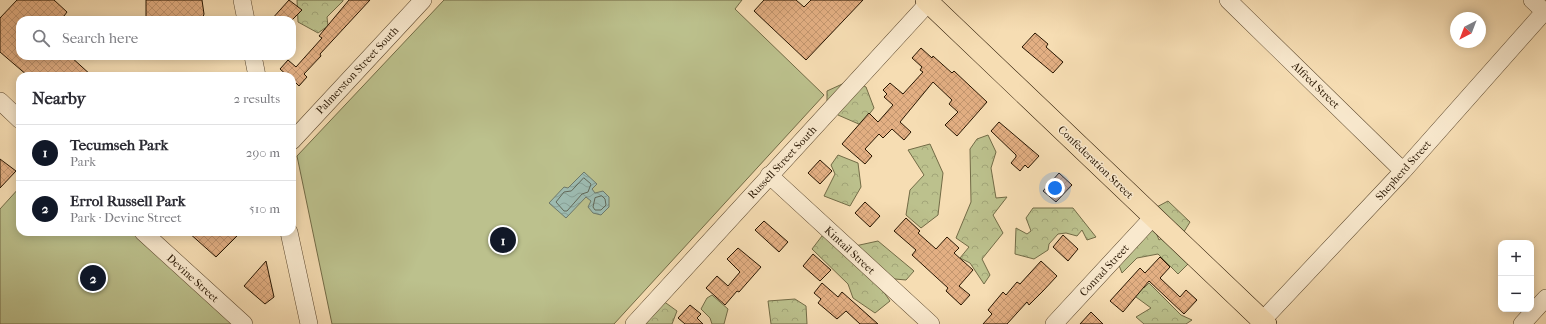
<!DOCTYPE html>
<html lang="en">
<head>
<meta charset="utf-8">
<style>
  body { margin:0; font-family:"IM FELL French Canon",serif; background:#f7f7f7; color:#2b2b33 }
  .controls { position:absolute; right:12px; bottom:12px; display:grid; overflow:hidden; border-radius:8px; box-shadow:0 2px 10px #0003 }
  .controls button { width:36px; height:36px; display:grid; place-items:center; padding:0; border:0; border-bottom:1px solid #e1e1e2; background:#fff; color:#2b2b33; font:20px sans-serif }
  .compass { position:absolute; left:1450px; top:12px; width:36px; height:36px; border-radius:50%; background:#fff; box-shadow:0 2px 10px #0003; rotate:222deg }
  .you { position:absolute; left:1055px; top:188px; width:14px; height:14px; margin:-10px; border:3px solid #fff; border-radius:50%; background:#1a73e8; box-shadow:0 0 0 6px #1a73e833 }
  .badge { display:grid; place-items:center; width:26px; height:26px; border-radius:50%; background:#111827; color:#fff; font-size:13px; font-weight:700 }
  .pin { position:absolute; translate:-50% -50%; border:2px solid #fff; box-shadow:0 1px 4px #0006 }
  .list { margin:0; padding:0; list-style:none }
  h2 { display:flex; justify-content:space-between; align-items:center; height:52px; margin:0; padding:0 16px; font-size:17px }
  h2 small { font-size:13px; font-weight:400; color:#7c7c81 }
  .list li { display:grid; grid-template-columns:26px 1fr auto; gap:12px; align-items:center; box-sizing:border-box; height:56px; padding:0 16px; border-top:1px solid #e1e1e2 }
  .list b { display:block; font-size:15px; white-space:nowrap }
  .list p { margin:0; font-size:13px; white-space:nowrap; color:#7c7c81 }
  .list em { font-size:13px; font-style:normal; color:#7c7c81 }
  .icon { flex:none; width:22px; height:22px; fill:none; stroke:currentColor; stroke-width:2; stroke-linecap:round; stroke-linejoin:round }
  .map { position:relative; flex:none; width:1546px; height:324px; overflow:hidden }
  .search { position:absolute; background:#fff; box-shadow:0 2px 10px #0003; left:16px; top:16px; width:280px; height:44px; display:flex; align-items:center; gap:10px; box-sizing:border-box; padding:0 14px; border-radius:12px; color:#7c7c81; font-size:15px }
  .panel { position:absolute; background:#fff; box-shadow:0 2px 10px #0003; left:16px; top:72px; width:280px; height:164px; border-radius:12px }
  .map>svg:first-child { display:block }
</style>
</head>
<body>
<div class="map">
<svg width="1546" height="324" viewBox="0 0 1546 324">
  <defs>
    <pattern id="forest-crowns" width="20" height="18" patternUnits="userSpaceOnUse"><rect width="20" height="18" fill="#bcc18d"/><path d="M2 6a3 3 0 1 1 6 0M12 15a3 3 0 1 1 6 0" fill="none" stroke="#a2a578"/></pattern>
    <pattern id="water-waves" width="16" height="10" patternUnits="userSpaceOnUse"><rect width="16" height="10" fill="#9dbbb1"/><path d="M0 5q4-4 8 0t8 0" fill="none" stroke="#87a096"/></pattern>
    <pattern id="building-cross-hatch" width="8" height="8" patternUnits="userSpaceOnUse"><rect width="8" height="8" fill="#e3af83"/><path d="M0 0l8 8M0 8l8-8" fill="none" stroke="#c3966f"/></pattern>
  </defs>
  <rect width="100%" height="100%" fill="#f6ddb3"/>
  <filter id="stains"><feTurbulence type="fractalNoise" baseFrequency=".005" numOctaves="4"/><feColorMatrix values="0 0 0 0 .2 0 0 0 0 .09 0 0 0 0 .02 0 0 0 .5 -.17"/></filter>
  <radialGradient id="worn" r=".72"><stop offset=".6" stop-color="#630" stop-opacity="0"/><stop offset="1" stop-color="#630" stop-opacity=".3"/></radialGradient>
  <path fill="#bcc18d" stroke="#726b46" d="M444,0H742L735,9L824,95L614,324H332L297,156Z
    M20,187V232H135L237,324H0V209Z
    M712,295L728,309L724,324H712L710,318L701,309L707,298Z"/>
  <path fill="url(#forest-crowns)" stroke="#726b46" d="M297,0H343V1L327,17L328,26L318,33L298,22Z
    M851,80L866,87L874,108L861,125L838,115L827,103V91Z
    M988,135L996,152L991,168L996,198L1007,197L993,215L1003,233L982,259L990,275L984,284L970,263L960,258L969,247L956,238L971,202L970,149L977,139Z
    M930,144L943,173L938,215L921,228L906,215L910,190L924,175L908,150Z
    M838,155L858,163L861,187L850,206L824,196L835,174L831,165Z
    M1168,201L1190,222L1177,243L1191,261L1178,274L1158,254L1137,258L1122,273L1113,250L1135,225L1155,230L1159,240L1166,235L1153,209Z
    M1033,208H1073L1096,237L1087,240L1082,230L1077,236L1066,233L1058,234L1049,244L1048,250L1034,259L1015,254L1016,228L1027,234L1031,231L1026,218Z
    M836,232L855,246L878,241L914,271L906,280L884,278L879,285L890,301L875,313L853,298L848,284L812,249L822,236Z
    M1135,280L1144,288L1149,283L1181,315L1192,320L1186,324H1144L1136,317L1151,308L1136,297L1129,289Z
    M659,298L677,311L672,324H638Z
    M795,299L806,306L807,324H771L768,301Z"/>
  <path fill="url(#water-waves)" stroke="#6e796a" d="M584,172L597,184L592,189L595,193L603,191L609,197V207L601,215L593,213L588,207L591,201L586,197L566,218L549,203L564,187L568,188Z"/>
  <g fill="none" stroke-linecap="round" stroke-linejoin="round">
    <path stroke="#626858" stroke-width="1" d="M584,178L591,184L588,192L582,194L567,211H564L556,202L564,192L571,191Z
      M602,196L605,199L606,205L601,210H595L593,207L595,198Z"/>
  </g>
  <path fill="url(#building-cross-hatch)" stroke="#271500" d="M17,0H54L67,12L61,20H20V56H70L92,76H28L0,52V18Z
    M146,0H202L204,14L202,20H146Z
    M289,0L302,10L292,20H271Z
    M349,0H370L320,54L321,56L304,74L307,77L299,86L292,79V76H288L280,69L288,60L296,67L322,38L319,36Z
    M764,0H796L804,7L811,0H863L806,60L754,11Z
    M1035,33L1048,44L1046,47L1063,62L1053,73L1022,47Z
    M921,48L932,58L933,56L952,73L954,71L987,102L957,136L945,125L958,112L949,104L952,100L933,82L900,122L911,132L904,140L892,129L883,138L879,134L865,149L872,156L865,164L842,144L869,113L878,122L893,105L884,97L887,94L883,90L890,83L903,94L923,72L920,70L922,67L912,58Z
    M999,122L1039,156L1028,168L1025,165L1020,171L1011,163L1016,157V155L991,131Z
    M0,159L16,171L0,188Z
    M820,160L832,171L820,184L808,173Z
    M1059,173L1072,185L1056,202L1043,191Z
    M865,202L880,216L870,227L855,213Z
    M906,218L920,231L918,233L936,249L947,237L959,248L954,253L973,270L959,286L970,295L961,305L946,291L948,288L912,255L916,250L894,231Z
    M764,221L788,242L779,252L755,230Z
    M188,232H241L216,257Z
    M1063,235L1078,249L1068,261L1053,247Z
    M738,248L761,267L739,292L737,291L725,305L706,288L717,276L728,286L740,272L727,259Z
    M813,254L831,270L820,281L803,266Z
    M1160,257L1170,267L1160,278L1180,297L1186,290L1197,300L1184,314L1149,281L1123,312L1110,301L1140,268L1145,273Z
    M266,261L274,297L265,304L244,286Z
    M1041,261L1057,276L1043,291L1029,305L1027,302L1007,324H983L992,314L988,310L1003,292L1006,295L1017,282L1020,284Z
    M822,283L838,297L842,292L878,324H860L846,311L837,319L818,303L821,299L814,293Z
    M690,305L701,314L697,318L703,324H685L678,318Z
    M1091,312L1103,324H1080Z"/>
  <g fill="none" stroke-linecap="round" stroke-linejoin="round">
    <defs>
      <path id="minor" d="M242,0L246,20
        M1228,0L1403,171
        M1532,0L1546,13
        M253,56L257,76
        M0,101L20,120
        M292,141L423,0
        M769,175L931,324
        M143,232L244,324
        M289,232L309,324
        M634,324L931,0
        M1054,324L1153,217
        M1259,324L1403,171L1544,12
        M1522,324L1546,298"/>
      <path id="major" d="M926,0L1266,324"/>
    </defs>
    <use href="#minor" stroke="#5b472d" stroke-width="18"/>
    <use href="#major" stroke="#271500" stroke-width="22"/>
    <use href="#minor" stroke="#f9e9ce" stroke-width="17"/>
    <use href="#major" stroke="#f6ddb3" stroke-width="21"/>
  </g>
  <g text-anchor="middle" stroke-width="3" stroke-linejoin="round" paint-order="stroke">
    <g font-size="11" fill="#271500" stroke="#f9e9ce">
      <text transform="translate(357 70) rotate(-47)" y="4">Palmerston Street South</text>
      <text transform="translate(1316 85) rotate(44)" y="4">Alfred Street</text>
      <text transform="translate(782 162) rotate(-47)" y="4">Russell Street South</text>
      <text transform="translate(1096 162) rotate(44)" y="4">Confederation Street</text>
      <text transform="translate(1403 170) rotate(-48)" y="4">Shepherd Street</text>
      <text transform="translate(850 250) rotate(43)" y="4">Kintail Street</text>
      <text transform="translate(1104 270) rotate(-47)" y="4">Conrad Street</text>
      <text transform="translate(193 278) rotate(42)" y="4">Devine Street</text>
    </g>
  </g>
  <rect width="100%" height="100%" filter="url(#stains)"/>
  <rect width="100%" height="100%" fill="url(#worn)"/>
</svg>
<div class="controls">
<button>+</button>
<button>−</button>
</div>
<svg class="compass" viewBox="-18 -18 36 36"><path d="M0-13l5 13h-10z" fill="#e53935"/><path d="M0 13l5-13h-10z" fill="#7c7c81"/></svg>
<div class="you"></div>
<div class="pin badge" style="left:503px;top:240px">1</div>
<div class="pin badge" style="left:93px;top:278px">2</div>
<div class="search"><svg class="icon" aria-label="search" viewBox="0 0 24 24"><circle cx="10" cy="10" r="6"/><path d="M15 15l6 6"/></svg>Search here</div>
<section class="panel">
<h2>Nearby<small>2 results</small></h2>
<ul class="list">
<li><span class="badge">1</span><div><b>Tecumseh Park</b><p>Park</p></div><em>290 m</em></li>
<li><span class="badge">2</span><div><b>Errol Russell Park</b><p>Park · Devine Street</p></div><em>510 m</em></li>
</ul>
</section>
</div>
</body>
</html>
